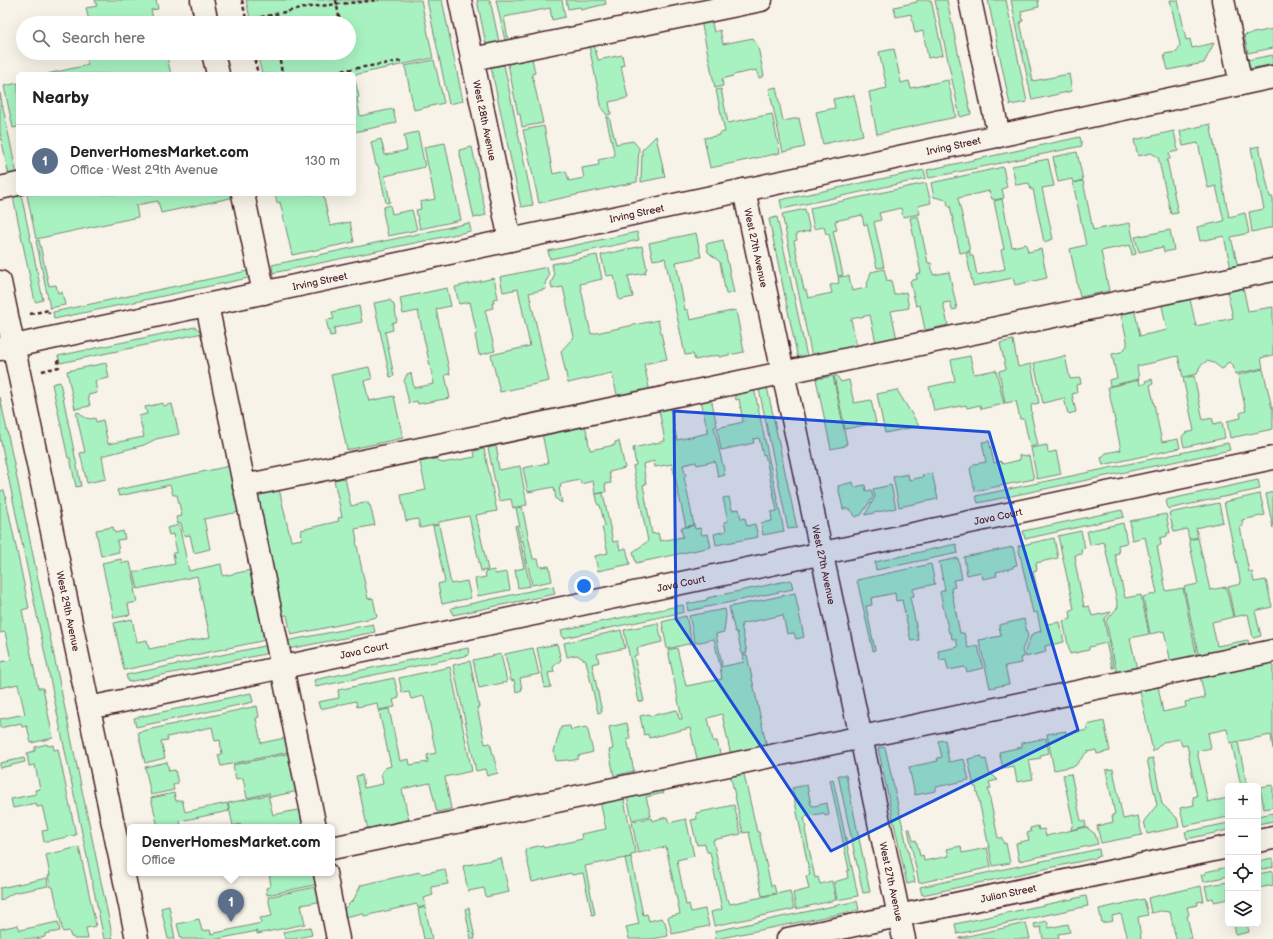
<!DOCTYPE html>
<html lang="en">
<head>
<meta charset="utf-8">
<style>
  body { margin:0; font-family:"Balsamiq Sans",sans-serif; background:#f2f2f2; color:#222 }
  .controls { position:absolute; right:12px; bottom:12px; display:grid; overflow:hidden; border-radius:6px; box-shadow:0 4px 16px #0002 }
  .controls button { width:36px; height:36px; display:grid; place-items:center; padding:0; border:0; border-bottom:1px solid #e0e0e0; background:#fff; color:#222; font:20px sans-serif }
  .you { position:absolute; left:584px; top:586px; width:14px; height:14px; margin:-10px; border:3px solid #fff; border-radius:50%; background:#1a73e8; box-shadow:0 0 0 6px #1a73e833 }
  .badge { display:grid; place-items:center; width:26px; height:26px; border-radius:50%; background:#c8321e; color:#fff; font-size:13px; font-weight:700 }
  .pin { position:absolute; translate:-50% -33px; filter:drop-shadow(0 1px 2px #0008) }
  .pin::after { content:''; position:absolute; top:21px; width:14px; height:12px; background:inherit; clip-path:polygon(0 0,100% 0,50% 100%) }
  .popup { position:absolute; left:127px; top:824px; width:208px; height:52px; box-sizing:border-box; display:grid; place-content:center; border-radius:6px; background:#fff; filter:drop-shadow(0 1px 3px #0005); font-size:13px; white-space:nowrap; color:#767676 }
  .popup b { font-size:15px; color:#222 }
  .popup::after { content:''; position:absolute; left:50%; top:100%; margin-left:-8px; border:8px solid transparent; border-top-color:#fff }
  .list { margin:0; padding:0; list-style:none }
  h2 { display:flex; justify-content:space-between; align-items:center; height:52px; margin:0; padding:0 16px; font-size:17px }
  h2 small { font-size:13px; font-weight:400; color:#767676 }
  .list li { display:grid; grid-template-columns:26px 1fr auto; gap:12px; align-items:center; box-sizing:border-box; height:72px; padding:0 16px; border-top:1px solid #e0e0e0 }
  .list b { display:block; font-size:15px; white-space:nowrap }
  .list p { margin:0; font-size:13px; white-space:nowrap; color:#767676 }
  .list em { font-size:13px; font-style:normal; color:#767676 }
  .icon { flex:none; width:22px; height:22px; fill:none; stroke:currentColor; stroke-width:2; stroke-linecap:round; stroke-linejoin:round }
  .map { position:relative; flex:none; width:1273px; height:939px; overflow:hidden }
  .search { position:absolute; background:#fff; box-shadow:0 4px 16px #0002; left:16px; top:16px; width:340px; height:44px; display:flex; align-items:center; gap:10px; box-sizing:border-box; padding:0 14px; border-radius:22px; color:#767676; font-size:15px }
  .panel { position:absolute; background:#fff; box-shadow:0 4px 16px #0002; left:16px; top:72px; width:340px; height:124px; border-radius:6px }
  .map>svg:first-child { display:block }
</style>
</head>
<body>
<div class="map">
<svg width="1273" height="939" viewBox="0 0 1273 939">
  <rect width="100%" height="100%" fill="#f7f3e8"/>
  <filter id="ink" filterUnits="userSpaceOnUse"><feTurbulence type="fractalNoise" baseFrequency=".025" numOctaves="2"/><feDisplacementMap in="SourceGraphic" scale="8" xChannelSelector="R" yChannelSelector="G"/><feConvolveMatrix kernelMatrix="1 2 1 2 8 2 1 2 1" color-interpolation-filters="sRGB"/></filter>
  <g filter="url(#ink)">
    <path fill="#a8f2c1" stroke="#798876" d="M95,0H156L158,9L151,10L154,23H81L89,21L86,8L97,6Z
      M246,0H421L433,58L354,75L262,74L257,53H349V23H251Z
      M427,0H442L463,101L449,104Z
      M477,0H490L500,46L487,49Z
      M496,0H562L565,17L552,20L550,8L504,17L509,44L506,45Z
      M566,0H605L606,4L581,10L580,7L568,9Z
      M917,0H931L943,55L928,58L923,31L915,33L911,14L896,17L894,7L917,2Z
      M935,0H947L971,114L960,117Z
      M988,0H1006L1027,102L1010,105Z
      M1011,0H1038L1039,7L1021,11L1023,21L1020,22L1033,81L1069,74L1072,91L1032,100Z
      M1170,0H1178L1186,40L1190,39L1192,48L1214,43L1204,63L1168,70L1164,54L1177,52L1180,45Z
      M711,19L714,32L720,30L723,44L753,38L758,47L764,76L759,78L756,70L733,75V76L722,79L723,86L715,88L701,21Z
      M1273,29V48L1248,53L1244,35Z
      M594,45L598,60L622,55L624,65L621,66L628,98L609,102L611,114L607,115L602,109L589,46Z
      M894,49L901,83L909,81L911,88L948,80L956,117L877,134L869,92L887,88L879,52Z
      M86,53H171L166,54L171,74H47L88,65Z
      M1273,55V64L1249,69L1247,60Z
      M532,58L535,73L532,74L543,123L522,127L520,114H518L508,64Z
      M434,60L444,103L414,110L405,66Z
      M504,65L533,205L521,207L491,67Z
      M354,76L359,97L357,98L360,116L393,109L396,123L354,132Z
      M18,83V127L13,128L4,86Z
      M776,87L783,121L799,118L805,147L783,152L769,89Z
      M721,89L728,123L772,114L780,153L710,168L704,138L720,135V133L725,132L716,90Z
      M0,93L18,180L10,181L0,132Z
      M854,95L863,135L823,144L816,112L835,108L833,99Z
      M606,117H609L616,144L633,141L639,148L637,182L539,203L523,130L544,126L553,174L566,171L569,181L584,178L582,168L599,165L598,160L615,156Z
      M1210,124L1229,217L1245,213L1249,233L1231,237L1238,267L1231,269L1224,236L1200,241L1197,227L1224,221L1216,186L1208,188L1198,143L1183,146L1180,131Z
      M1174,131L1178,151L1169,153L1170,159L1167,160L1178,213L1171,214L1158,157L1151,153L1138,156L1134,140Z
      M418,132L425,167L385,176L390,202L386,203L378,165H376L371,142L381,139L385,155L407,150L404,135Z
      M656,136L665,177L641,182L642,150Z
      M1080,137L1082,146L929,178L927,170Z
      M445,143L461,220L420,229L416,210L421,209L420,202L435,199L424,147Z
      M1259,146L1270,197H1273V227L1252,232L1249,212L1264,209L1251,148Z
      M472,147L486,215L474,218L459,150Z
      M1077,152L1083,180L1073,183L1072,179L1058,182L1053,157Z
      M1048,159L1054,186L1042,188L1053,239L1044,242L1033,189L1031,190L1029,183L1016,185L1012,166Z
      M1003,167L1007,187L1002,189L1004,198L994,200V199H992L989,191L958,198L970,251L960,253L950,206H948L947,200L934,197L931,183Z
      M924,170L926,178L782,209L780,200Z
      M1083,181L1093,230L1130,223L1136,254L1132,255L1130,245L1101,251L1109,291L1080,297L1070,249L1086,245L1073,183Z
      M926,183L931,203L918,206L920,214L903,217L901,208L879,213L881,220L874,222L884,267L877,268L867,224L864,225L862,215L835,221L837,230L833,231L843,275L838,276L829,234H826L824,227L814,229L810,208Z
      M12,192L21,194L43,300L35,302Z
      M33,194H234L235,197L161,213L158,201L136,205L138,217L36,239L27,195Z
      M275,194H323L330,226L350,222L354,242L292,255L280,202L277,203Z
      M1002,199L1012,247L1026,244L1028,252L1041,249L1047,278L1015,285L1013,278L973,286L966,252H970V256H973L977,275L1005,269L1001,250L1004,249L994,201Z
      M390,205L392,214L412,210L417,230L388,236L383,212L384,207Z
      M805,209L810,231L796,234L797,240L794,241L804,290H806L808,298L832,293L830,285L839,283L838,277L849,276L852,291L866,288L871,272L884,269L887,281L891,280L894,295L906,292L909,308L891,311L897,339L876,343L870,315L851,319L857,347L812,357L782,214Z
      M918,216L928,263H931L933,275L949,272L957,309L952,310L950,302L943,303L948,325L925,330L920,305L916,306L910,281L917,279L916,274L921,273L910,218Z
      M777,217L807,357L798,359L769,219Z
      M469,223L471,231L273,273L272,265Z
      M1170,230L1174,250L1164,252L1163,247L1139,252L1135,237Z
      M637,232L639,240L550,259L548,251Z
      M696,233L701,257L676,262L685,310H688L690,320L736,310L744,352L719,357L718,355L695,360L693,354L685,355L665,258L653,260L649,243Z
      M39,240L49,286L56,285L58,293L62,292L65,305L50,308L36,241Z
      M723,240L734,293L726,294L720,262L708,252L706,244Z
      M642,246L647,269L645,270L646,273L628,276L633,297L619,300L614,275L606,276L601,255Z
      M597,255L602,279L580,284L591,334L658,320L667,359L644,364L650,392L618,399L612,373L568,383L561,351L574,337L563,287L552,289L551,283L554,276L552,264Z
      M547,267L549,276L545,283L546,289L529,293L549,381L500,392L491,355L530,346L518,289L503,292L500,277Z
      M252,270L253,277L54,319L53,312Z
      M494,278L498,298L493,299L494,303H492L493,308L485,310L495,351L479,355L475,335L477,334L470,302L459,304L455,287Z
      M1243,287L1248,311L1273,307V355L1261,358L1263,368L1235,374L1233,365L1230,362L1227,363L1224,368L1222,369L1214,363L1207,361L1200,366L1197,374L1183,377L1178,356L1156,361V362L1137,366L1139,379L1110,386L1109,380L1117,378L1112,354L1121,352L1127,346V340L1120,311L1134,308L1140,336L1167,330L1161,301L1189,295L1196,326L1233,318L1227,290Z
      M447,288L451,306L436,309L450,374L445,375L450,398L418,404L417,401L409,403L404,381L407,374L411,373L414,388L434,384L418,311L403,314L400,298Z
      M390,300L394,305L397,321L392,323L393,330L385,332L394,376L390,377L374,303Z
      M359,306L362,322L334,328L335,335L330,336L326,320L334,319L332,312Z
      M195,327L203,333L60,363L58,356Z
      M1013,340L1018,367L1031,364L1039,403L1031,405L1032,414H1031L1038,445L1030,447L1024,419H1020L1016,401L1005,403L999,371L1006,369L1000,343Z
      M970,356L974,374L996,370L1004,404L981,409L980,405L967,408L966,405L934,411L929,387L955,381L951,360Z
      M1065,356L1070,379L1080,378L1081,384L1076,385L1077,393L1072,394L1076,412L1068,414L1064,398L1043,403L1034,363Z
      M106,363L109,378L95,381L97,393L88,395L90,406L75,409L67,371Z
      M369,367L372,379L364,381L369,401L394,396L403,438L347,450L331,375Z
      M1263,369L1272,408H1273V429L1230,438L1227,421L1241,418L1240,413L1246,411L1238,375Z
      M836,375L841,382L849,380L854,403L871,400L876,423L845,429L834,376Z
      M833,376L847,444H845V446L831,449L816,379Z
      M1194,376L1203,420L1212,418L1214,424L1222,422L1225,438L1184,447L1182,437L1185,433L1194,431L1183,378Z
      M1152,379L1153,384L1150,385L1162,442L1178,439L1180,448L1103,465L1101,458L1106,453L1121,450L1108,387L1139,380L1140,385L1146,383L1145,381Z
      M60,382L81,486L76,487L70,458H68L52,384Z
      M767,387L797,528L788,529L759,389Z
      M754,388L784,531L763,535L761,523L772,521L771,512L777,511L765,454L763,455L759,438L753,439L754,443L721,450L717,428L743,422L739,399L736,400L734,392Z
      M897,390L919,426L885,433L877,394Z
      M0,397L113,939H104L0,437Z
      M711,398L717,426L714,427L725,475L718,477L715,461L697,465L696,462L683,465L686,476L684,477L694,525L686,527L672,464L655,467L654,461L643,464L646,484L643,485L652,534L658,533L660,541L683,537L681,528L694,525L695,529L700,528L702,535L708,534L711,547L636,563L633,552L648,541L633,466L636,465L633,448L665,441L659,410L670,407L677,440L708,433L701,400Z
      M163,403V406L172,404L179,434L156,439L144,445L102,456L106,479L87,483L80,453L85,452L76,413L79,412C84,418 88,420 95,418L96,422L103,420L108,444L144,437L139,416L147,414L145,407Z
      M585,424L590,450L615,445V442L619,441L625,468L609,472L611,483L605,484L606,492L595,494L593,481L581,484L580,480L560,484L561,487L559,488L562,503L556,499L554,487L528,492L523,468L548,463L542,433Z
      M989,441L994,463L1000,461L1003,464L1020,460L1019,455L1029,456L1034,479L975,491L970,469L974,464L986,462L982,442Z
      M1228,443L1230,450L978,503L976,496Z
      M1047,445L1048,453L1056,451L1061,474L1037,479L1031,448Z
      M496,446L498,456L497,457L499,470L520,466L527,505L513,508L511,499L499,501L488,448Z
      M484,449L497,511L476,515L488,570L481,571L469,516L439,522V524L420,528L418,519L406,521L401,495L426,490L420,462L435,459L442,463L475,457L474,451Z
      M230,466L239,512L204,519L210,549L194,553L190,535L184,536L181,523L178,524L176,517L182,516L177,495H173L170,485L119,496L117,490Z
      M932,473L938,499L899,507L893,477L908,474L909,480L923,477L922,475Z
      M345,478L351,506L368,502V505H370L375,525L355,529L357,541H356L368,599L373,598L377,617L291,635L287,615L280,616L255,494L279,489L291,541L302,539L301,530L339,521L338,518L342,517L334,480Z
      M1258,480L1260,489L1168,509L1166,500Z
      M853,482L854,487L865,485L866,491L871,490L873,497L861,515L855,517C853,510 849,508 843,509L838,486Z
      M891,485L896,508L865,515L875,497L873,489Z
      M4,490L29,608L22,610L38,688H43L53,738L31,743L27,726L22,727L21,723L0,728V719L25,714L18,684L0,688V662L11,660L5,632L0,633V604H1L0,598V491Z
      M1273,492V528L1266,494Z
      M603,493L613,542L618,541L620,550L626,548L630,564L598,571L595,556L608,553L602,527L605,526L600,505H598L596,494Z
      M1260,494L1265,515L1242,520L1243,526L1240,527L1249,572H1252L1254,582L1266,580L1272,607L1255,611L1261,636L1253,638L1248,614L1234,617L1228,587L1241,584L1224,502Z
      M729,497L732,510L739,509L741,519L745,518L747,526L755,524L758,537L716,545L714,534L726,531L724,522L728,521L723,498Z
      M1219,503L1223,522L1196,528L1198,537L1189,539L1187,529L1174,532L1169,513Z
      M522,507L533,559H538L540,567L549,566L552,581L532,585L516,508Z
      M1122,510L1124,517L1025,539L1023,531Z
      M1166,514L1170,533H1167V536L1160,538L1161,545L1157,546L1166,591L1183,588L1197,658L1171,663L1164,631L1150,634L1143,597L1157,593L1145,537L1132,540L1130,528L1131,527L1130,521Z
      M1123,523L1127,543L1118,545L1119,553L1115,554L1125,598L1141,595L1149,634L1130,638L1137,669L1117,674L1106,621L1118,607L1104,542L1090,545L1087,531Z
      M179,525L189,571L221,564L223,576L251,570L266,640L124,670L114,623L132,619L137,642L147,640L149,649L210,637L197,576L138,589L134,572L175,564L173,553L177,552L173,534L169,535L167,528Z
      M439,525L451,584L467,581L471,598L442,604L438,584L445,582L433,526Z
      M517,525L530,586L518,588L515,570L524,568L515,526Z
      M113,527L115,533L123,531L125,539L117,540L119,552L101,556L96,530Z
      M1081,531L1085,548L1081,549L1082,554L1075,555L1076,562H1075L1084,607L1089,606L1092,616L1111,612L1104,620L1114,668H1112L1106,643L1089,647V650L1070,654L1063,621L1071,619L1070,610L1074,609L1058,536Z
      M1054,538L1058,558L1036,563L1037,570L1033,571L1043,615H1045L1047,624L1060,622L1064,642L1045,646L1046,652L1026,657L1025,651L1032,634L1041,631L1037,612L1033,613L1018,546Z
      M1198,538L1210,590L1226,587L1233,617L1212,622L1217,646L1248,640L1249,646L1199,658L1184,587L1198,584L1189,540Z
      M956,544L958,553L876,570L875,562Z
      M1013,547L1017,565L1013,566V568L996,572L997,576L983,579L981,572L967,575L964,557Z
      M958,558L962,579L953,580L955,587L951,588L960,633H964L968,648L978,646L983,668L967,672L965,667L948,670L946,659L940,660L938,651L958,647L956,639H952L951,633H949L940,592L945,590L939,562Z
      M121,559L122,563L130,562L136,588L134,589L137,602L128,604L130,615L114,618L102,563Z
      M931,564L935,584L913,589L914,596L910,597L919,640L911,641L902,600L896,601L895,593L871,598L872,605L866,606L875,650L873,651L857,580Z
      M494,570L495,574L507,572L510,590L478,596L475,579L486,577L485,572Z
      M791,580L793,589L688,611L687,604L707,600V598Z
      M553,586L555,594L453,615L451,608Z
      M795,593L804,637L796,639L794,633L787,634L783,615L741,624L747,653L742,654L737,632H735L729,607Z
      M683,605L684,612L563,638L561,630Z
      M725,609L726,616L724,632L716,634L722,665L720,666L714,639L695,643L689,616Z
      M686,616L692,643L667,649L662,622Z
      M1024,619L1028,637L1022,650L1024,657L1021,658L1022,663L1005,666L1009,684L990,688L979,640L1001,636L999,625Z
      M658,623L662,642L637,648L638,654L634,656L644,701L639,702L624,630Z
      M373,624L375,632L288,649L286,641Z
      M621,630L625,648L597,654L599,662L592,664L602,712L598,713L586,661L577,655L567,657L564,643Z
      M557,644L561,660L553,667L554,672L548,673L551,687L545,688L537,648Z
      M269,645L265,654L128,682L126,675Z
      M468,648L469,655L316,687L314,680Z
      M533,648L539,674L520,678L522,690L516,692L514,680L511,681L505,654Z
      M677,648L686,686L722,679L720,667L744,662L743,655H747L767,748L731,756L722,714L708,718L713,741H717L721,758L698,763L690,728L649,738L648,734L644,735L640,716L649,714L650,716L677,710L679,719H682L668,650Z
      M501,654L507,682L479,688L473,660Z
      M1273,656V749L1271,735L1230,743L1227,729L1208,733L1211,748L1197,751L1208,802L1228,798V817L1184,826L1180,808L1194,805L1193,797L1197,796L1188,753H1189L1187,745L1182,746L1180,739L1163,742L1153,752L1139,687L1158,686L1163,712L1186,707L1185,702L1205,698L1199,672Z
      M470,661L479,707H477L485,744L490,743L498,773L487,776L485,769L476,771L453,665Z
      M450,667L472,771L445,777L451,809L437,812L430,783L402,789L409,821L368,830L356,776L362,775L364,788L383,784L381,773L385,768L391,766L379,711L389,709L400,761L409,759L410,765L428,762L427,755L436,753L424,696L411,699L409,692L402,693L399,678Z
      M394,678L399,698L393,700L395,707L378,710L377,703L357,707L356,701L320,709L318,702L339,698L338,690Z
      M251,693L253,702L136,727L134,718Z
      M257,706L259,717L256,718L261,743L290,737L293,751L221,766L218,755L222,754L220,740L215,741L212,727L167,737L168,740L161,741L165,758L145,763L138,732Z
      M1104,721L1110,751L1097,754L1096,750L1087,752L1075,766L1054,770L1047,734L1066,731V734L1088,730L1087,725Z
      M627,723L630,738L627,739L634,771L614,776L609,750L613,749L609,727Z
      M570,726L571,730L587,727L593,752L578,756V759L569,761L568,760L556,761L554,751L561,727Z
      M1046,738L1049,753L1041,755V758L1029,760L1033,779L1017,782L1014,766L1003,768L999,752L1022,747V743Z
      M945,740L949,762L964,759L969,780L936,787V791L915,795L909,767L938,761L937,758L942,757L938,741Z
      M1238,742L1247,785L1255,784V786H1241L1232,744Z
      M47,744L48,746L53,745L54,750L58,749L76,835L44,842L42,831L48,830L42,806L37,807L36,803L13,808L11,799L36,794L35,790L40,789L35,765L29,766L27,753L35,751V747Z
      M885,747L915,882L907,884L878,748Z
      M291,753L299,791L270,797L269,793L247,798L243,778L236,779L233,765Z
      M982,756V760L986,759L989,772L998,780L989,782L991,788L988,789L998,838H1002L1004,844L1006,843L1010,863L993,866L976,787H974L968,759Z
      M24,758L25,762L0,768V763Z
      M1153,758L1162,804L1177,818L1179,827L1147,834L1144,821L1157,805L1147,759Z
      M167,762L169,771L175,770L178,783L173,785L174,790L151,795L145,767Z
      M1113,769L1123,819L1138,816L1142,835L1101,843L1097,826L1113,822L1112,815L1115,814L1106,770Z
      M743,770L757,832H759L771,886L774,885L776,893L762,896L749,832L743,833L730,773Z
      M1071,774L1081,821H1085L1086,826L1071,830L1073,822L1063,775Z
      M838,775H846L870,892L863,893Z
      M833,779L858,896L837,900L834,882L848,878L847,871L849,870L830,780Z
      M807,785L811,805L814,806L827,803L829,815L825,816L824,813L804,817L806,828L805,829L815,878L818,877L820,884L832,881L836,900L796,909L793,893L809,889L806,876L810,875L792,788Z
      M1273,785V807L1264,809L1260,787Z
      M663,788L664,793L646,797L651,816L632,820L627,796Z
      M174,793L176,801L182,800L185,812L227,803L229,811L180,821L181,827H158L151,798Z
      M268,795L273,815L302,809L306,827H241L240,824L233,826L228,803Z
      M623,796L636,854L631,855V857L585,866L595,914L592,915L583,873L572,875L571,873L532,882L525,849L543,845L544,848L582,839L581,834L606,829L600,801Z
      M734,805L741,834L713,840L726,899H728L730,904L790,891L794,909L714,926L711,912L722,909L710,852H707L705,844L697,845L691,820L697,819L696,813Z
      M1273,813V821L1258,824V816Z
      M667,817L669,823L686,819L694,856L677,860L686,905L689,904L691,912L705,909L709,926L672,934L668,917L680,914L666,847L638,853L632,822L651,818L652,821Z
      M1228,823V830L1187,839L1185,832Z
      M1038,826L1039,830L1044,829L1046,836L1086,827L1095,834L1098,844L1019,861L1016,843L1029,840L1027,833L1031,832L1030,828Z
      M908,829H910L913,841L916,840L920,856L923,855L924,861L949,856L947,849L961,846L962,853L987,848L991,867L919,883Z
      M79,847L96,926L86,928L88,939H74L73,937H71L69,931L63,932L53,887H51L48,876L50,875L46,855Z
      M1099,849L1100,856L1096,857V858L922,895L920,887Z
      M631,857L643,915L647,914L649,921L661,918L665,922L668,936L652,939H629L626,927L639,924L625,858Z
      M501,858L509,892L486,897L484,888L468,891L463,866Z
      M1273,858V867L1258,870V861Z
      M1228,867V876L1203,882L1201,875L1205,874V872Z
      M445,869L448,884L431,887L433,895L424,898L426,906L418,908L417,904L364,916L363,913L344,917L342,911L354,899L361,885L420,872L421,874Z
      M1273,871V885L1259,888L1258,874Z
      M269,873H317L319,884L267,895L266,888L271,886Z
      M47,878L48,886L13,893L0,901V888Z
      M1228,882V899L1214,902L1213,898L1208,899L1205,886Z
      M320,886L323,902L319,903L318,902L301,905L305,924L257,934V931L218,939H181L177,924L199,919L202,931L210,930L211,934L261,923L260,918L272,916L268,897Z
      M1201,886L1204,901L1197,902L1198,905L1187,907L1189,915L1187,916L1192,939H1176L1170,912L1161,911L1151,913L1148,898Z
      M1086,896L1088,906L957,934L955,924Z
      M1144,899L1148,915L1138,917L1141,939H1128L1121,914L1112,916L1113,921L1102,923L1099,909Z
      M857,901L859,910L716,939L715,931Z
      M169,906L175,939H168L161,908Z
      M425,907L432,939H424L418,909Z
      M469,908L475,939H471L465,909Z
      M1047,921L1049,928L1068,924L1070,932L1058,934L1059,939H1043L1041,927L1035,928L1034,924Z
      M58,922L60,931L45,934V937L35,939H0V929L18,925L20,930Z
      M1026,923L1030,939H959V938Z
      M1234,924H1247L1249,932L1236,935Z
      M310,927L312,935L297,938V939H285L283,932Z"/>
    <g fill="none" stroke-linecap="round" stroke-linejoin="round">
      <defs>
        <g id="minor">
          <path d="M202,0L207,23"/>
          <path id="s1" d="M460,0L510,240"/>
          <path d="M970,0L999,136"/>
          <path d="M1223,0L1241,84"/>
          <path d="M213,53L218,74"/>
          <path d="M472,59L761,0"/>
          <path d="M0,188L18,184"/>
          <path id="s2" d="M744,190L904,939"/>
          <path d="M243,194L264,293"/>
          <path id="s3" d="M0,282L137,939"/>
          <path d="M207,305L315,827"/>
          <path id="s4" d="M0,349L1273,77"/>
          <path d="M244,486L1273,270"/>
          <path id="s5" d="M89,708L1273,458"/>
          <path d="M1258,841L1273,838"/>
          <path d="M332,848L1273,651"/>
          <path d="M325,873L338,939"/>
          <path id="s6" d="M788,939L1228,847"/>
        </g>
      </defs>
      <use href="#minor" stroke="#4a1f2b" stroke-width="25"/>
      <path stroke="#4a1f2b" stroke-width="2.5" stroke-dasharray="4 3" stroke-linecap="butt" d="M242,0L247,23
        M336,0L340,23
        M247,20L309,7L379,0
        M253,53L258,74
        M279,53L282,74
        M321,74L401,61
        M30,314L49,310V314
        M42,371L59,367L58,360"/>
      <use href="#minor" stroke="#f7f3e8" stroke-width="22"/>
    </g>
  </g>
  <path fill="#1d4ed8" fill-opacity="0.2" stroke="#1d4ed8" stroke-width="3" stroke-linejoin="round" d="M674,411L989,432L1078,730L831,851L676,619Z"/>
  <g text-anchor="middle" stroke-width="4" stroke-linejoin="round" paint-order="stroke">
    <g font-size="10" fill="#4a1f2b" stroke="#f7f3e8">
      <text dy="4" stroke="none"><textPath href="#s1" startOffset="123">West 28th Avenue</textPath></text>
      <text dy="4" stroke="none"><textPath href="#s4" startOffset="975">Irving Street</textPath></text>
      <text dy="4" stroke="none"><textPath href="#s4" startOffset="651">Irving Street</textPath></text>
      <text dy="4" stroke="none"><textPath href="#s2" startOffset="59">West 27th Avenue</textPath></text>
      <text dy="4" stroke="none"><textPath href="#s4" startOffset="327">Irving Street</textPath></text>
      <text dy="4" stroke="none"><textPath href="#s5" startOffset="929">Java Court</textPath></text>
      <text dy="4" stroke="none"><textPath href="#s2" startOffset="383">West 27th Avenue</textPath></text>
      <text dy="4" stroke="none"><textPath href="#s5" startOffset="605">Java Court</textPath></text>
      <text dy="4" stroke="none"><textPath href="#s3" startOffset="336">West 29th Avenue</textPath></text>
      <text dy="4" stroke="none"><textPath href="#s5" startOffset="281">Java Court</textPath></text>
      <text dy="4" stroke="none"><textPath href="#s2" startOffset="707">West 27th Avenue</textPath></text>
      <text dy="4" stroke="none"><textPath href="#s6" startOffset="225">Julian Street</textPath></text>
    </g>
  </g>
</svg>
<div class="controls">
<button>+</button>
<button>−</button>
<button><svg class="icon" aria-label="locate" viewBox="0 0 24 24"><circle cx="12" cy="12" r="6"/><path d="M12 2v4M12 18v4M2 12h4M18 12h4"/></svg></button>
<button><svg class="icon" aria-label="layers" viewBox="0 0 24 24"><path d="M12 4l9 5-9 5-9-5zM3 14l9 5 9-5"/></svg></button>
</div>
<div class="you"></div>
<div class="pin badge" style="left:231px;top:922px;background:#5c6f8a">1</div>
<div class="popup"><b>DenverHomesMarket.com</b>Office</div>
<div class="search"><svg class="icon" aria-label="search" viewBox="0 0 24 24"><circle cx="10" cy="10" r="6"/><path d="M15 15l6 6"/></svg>Search here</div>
<section class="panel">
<h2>Nearby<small></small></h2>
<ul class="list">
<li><span class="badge" style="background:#5c6f8a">1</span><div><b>DenverHomesMarket.com</b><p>Office · West 29th Avenue</p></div><em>130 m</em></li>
</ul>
</section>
</div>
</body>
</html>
